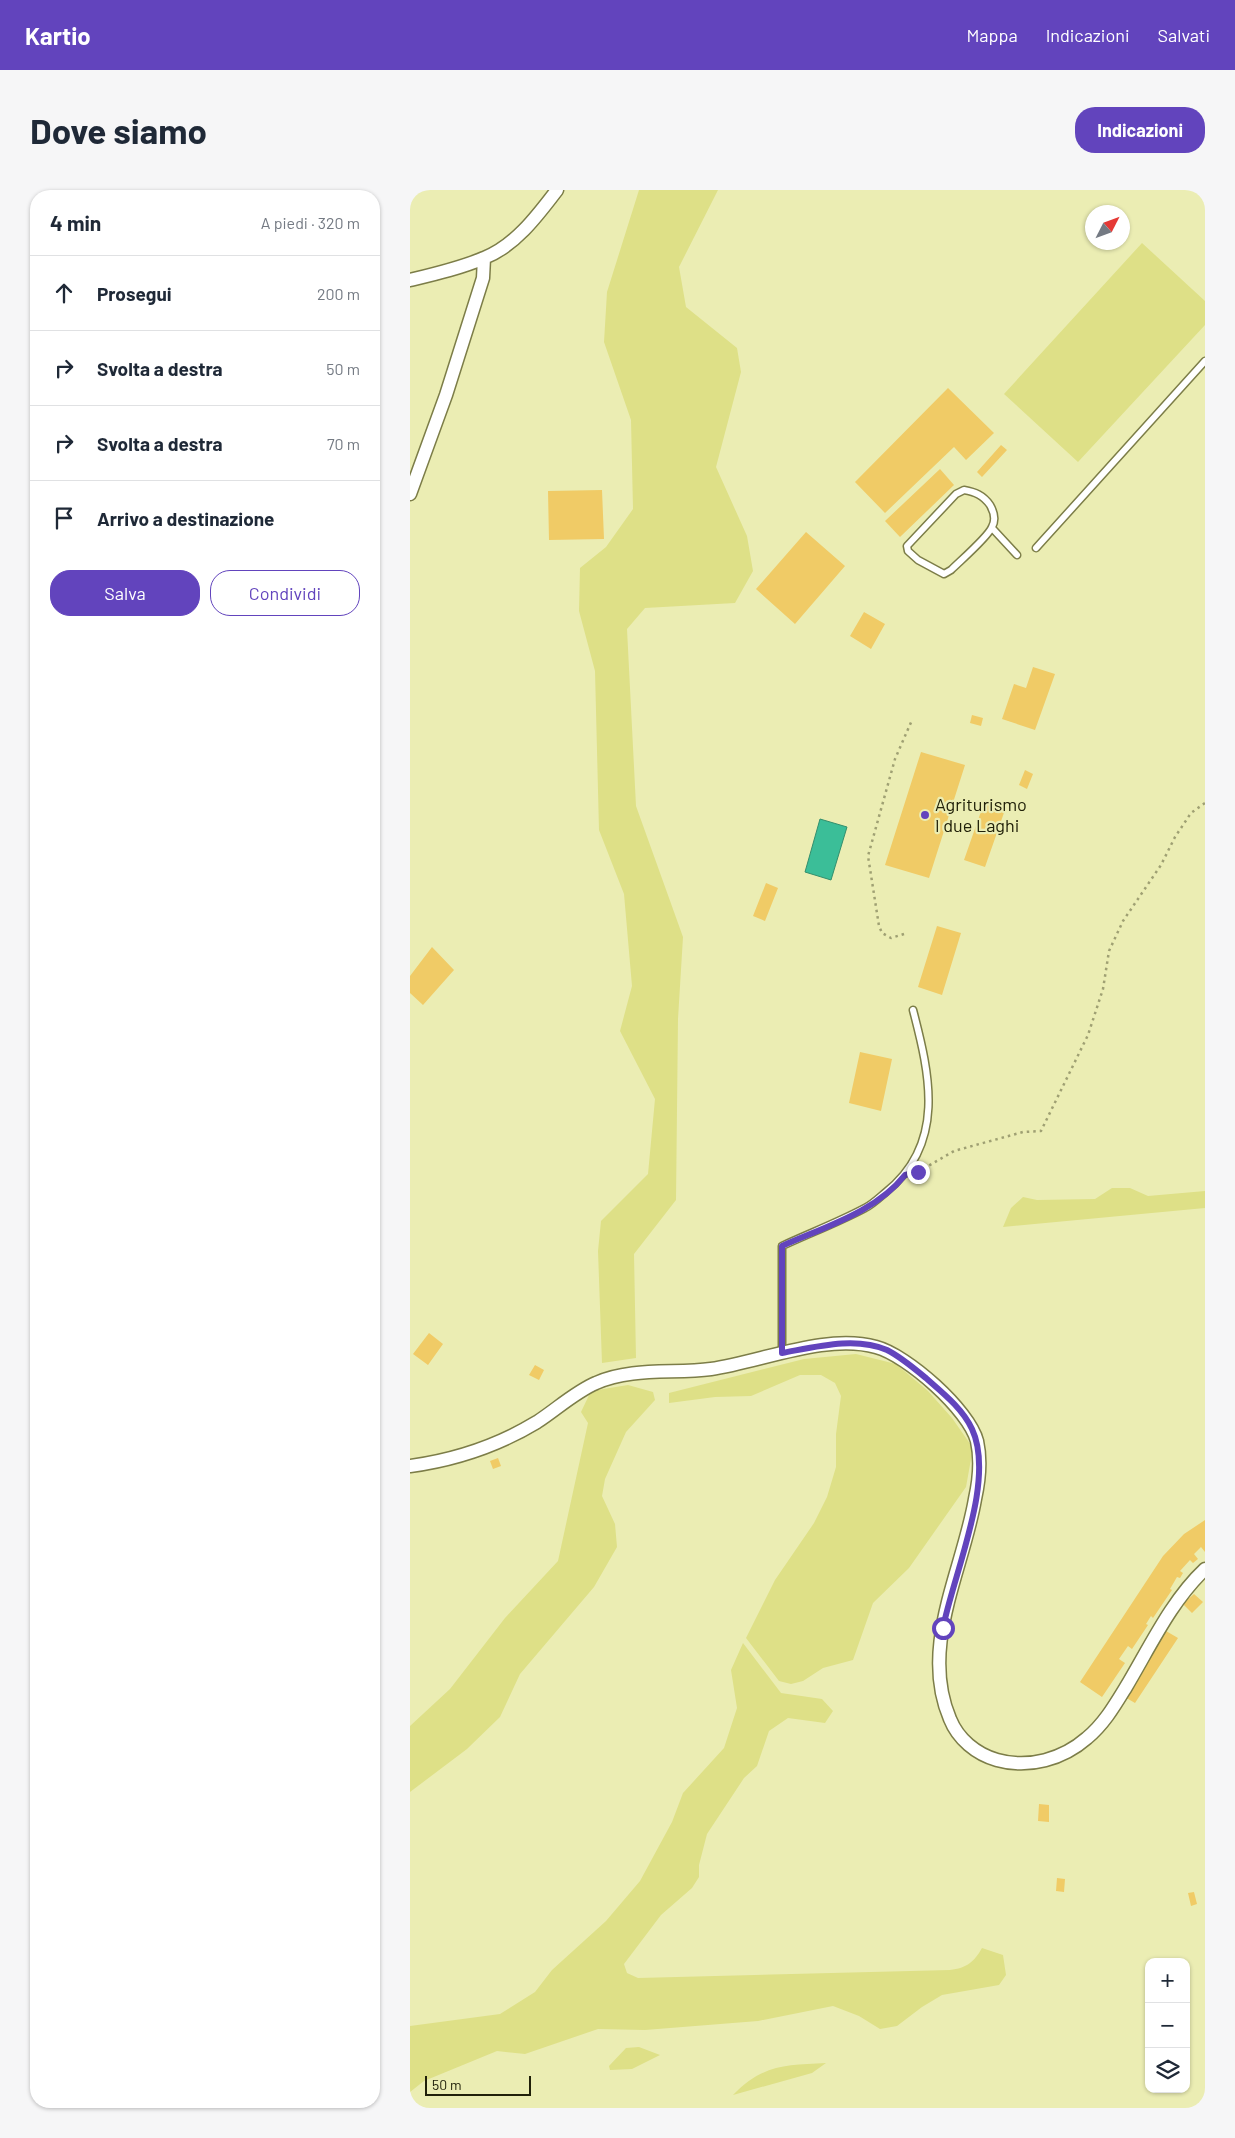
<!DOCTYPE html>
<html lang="it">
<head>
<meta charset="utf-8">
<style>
  body { margin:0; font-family:Barlow,sans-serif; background:#f6f6f7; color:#1f2937 }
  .controls { position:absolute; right:15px; bottom:15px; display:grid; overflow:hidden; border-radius:10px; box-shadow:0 1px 4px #0004 }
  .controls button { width:45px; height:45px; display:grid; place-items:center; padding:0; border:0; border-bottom:1px solid #e0e1e3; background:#fff; color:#1f2937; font:25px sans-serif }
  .compass { position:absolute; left:675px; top:15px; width:45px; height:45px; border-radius:50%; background:#fff; box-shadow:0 1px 4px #0004; rotate:48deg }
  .scale { position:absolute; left:15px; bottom:12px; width:106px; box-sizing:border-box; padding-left:5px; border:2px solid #202009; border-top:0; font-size:14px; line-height:18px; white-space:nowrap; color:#202009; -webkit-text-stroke:4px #ebedb3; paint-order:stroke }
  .stop { position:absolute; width:15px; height:15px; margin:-11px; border:4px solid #6244bd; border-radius:50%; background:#fff }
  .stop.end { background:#6244bd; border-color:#fff; box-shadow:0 1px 5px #0008 }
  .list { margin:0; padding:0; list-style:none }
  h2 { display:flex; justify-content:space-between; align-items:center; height:65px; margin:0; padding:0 20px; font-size:21px }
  h2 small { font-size:16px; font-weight:400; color:#747a83 }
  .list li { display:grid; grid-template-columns:32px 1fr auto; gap:15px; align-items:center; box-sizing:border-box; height:75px; padding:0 20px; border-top:1px solid #e0e1e3 }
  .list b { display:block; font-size:19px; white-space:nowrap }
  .list em { font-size:16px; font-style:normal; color:#747a83 }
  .actions { display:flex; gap:10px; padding:15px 20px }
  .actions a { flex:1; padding:11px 0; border:1px solid #6244bd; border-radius:20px; text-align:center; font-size:18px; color:#6244bd }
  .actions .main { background:#6244bd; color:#fff }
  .icon { flex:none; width:28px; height:28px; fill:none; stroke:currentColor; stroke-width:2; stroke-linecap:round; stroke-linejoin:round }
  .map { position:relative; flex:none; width:795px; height:1918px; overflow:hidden; border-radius:20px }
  header { display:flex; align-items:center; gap:30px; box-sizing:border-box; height:70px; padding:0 25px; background:#6244bd; color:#fff }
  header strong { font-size:24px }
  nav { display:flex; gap:28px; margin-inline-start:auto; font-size:18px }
  .intro { display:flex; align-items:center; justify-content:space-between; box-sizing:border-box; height:120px; padding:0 30px }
  h1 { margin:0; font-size:35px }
  .button { padding:12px 22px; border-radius:20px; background:#6244bd; color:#fff; font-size:18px; font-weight:700 }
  main { display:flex; gap:30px; padding:0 30px }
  aside { flex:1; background:#fff; border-radius:20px; box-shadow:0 1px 4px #0004 }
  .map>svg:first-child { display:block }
</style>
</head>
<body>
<header>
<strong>Kartio</strong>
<nav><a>Mappa</a><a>Indicazioni</a><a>Salvati</a></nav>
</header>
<div class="intro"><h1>Dove siamo</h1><a class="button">Indicazioni</a></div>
<main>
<aside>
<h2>4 min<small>A piedi · 320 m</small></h2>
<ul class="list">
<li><svg class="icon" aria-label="ahead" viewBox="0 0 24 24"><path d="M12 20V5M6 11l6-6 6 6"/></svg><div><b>Prosegui</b></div><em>200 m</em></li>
<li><svg class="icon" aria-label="right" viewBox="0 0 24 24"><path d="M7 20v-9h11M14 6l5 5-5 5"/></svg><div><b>Svolta a destra</b></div><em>50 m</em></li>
<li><svg class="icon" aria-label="right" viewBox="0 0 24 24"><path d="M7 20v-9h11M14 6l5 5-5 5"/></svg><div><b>Svolta a destra</b></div><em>70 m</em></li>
<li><svg class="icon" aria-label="arrive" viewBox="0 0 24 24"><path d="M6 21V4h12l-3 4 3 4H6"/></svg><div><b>Arrivo a destinazione</b></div></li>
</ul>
<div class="actions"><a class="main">Salva</a><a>Condividi</a></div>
</aside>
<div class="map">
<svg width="795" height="1918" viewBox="0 0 795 1918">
  <rect width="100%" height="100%" fill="#ebedb3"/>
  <path fill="#dee087" d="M308,0L269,77L276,117L327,158L331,182L306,277L337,346L343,381L325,413L235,418L217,439L226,616L273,747L268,829L266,1010L224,1064L226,1168L192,1173L188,1061L191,1031L238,984L245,909L210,841L222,796L214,704L189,640L185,481L169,421L170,378L196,357L223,319L221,230L194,152L197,102L229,0Z
    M732,53L795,111V135L668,272L594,204Z
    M702,998H720L738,1006L795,1001V1018L593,1037L601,1018L613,1007L627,1010L685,1009Z
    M446,1164L486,1174L518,1201L542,1228L563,1258L556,1297L499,1378L463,1413L443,1470L413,1478L393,1491L381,1494L369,1491L336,1448L365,1390L404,1333L417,1307L426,1277V1244L431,1206L425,1193L411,1185H390L341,1206L305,1207L259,1213V1203L394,1169Z
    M218,1195L243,1202L245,1210L216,1242L195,1289L192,1306L205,1334L207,1357L184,1397L110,1484L90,1527L57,1559L0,1602V1536L40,1499L95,1428L148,1371L178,1233L171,1222L181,1201Z
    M333,1453L371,1503L412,1509L423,1521L415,1533L378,1528L359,1541L347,1576L334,1588L297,1644L289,1675V1687L282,1698L251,1725L214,1774L217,1783L228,1788L540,1780C557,1778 564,1772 572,1758L593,1765L596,1785L589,1795L532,1805L512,1817L487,1836L470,1839L449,1826L423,1816L348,1831L235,1840L188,1839L115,1864L87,1861L14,1891L0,1902V1836L90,1824L125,1802L142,1780L196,1731L230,1691L262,1632L273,1603L314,1558L327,1518L321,1480Z
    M229,1857L250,1865L222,1879L200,1880L199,1876L216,1858Z
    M416,1873L402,1883L323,1905C353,1874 376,1875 416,1873Z"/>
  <path fill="#3bbe98" stroke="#338f6d" d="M410,629L437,637L421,690L395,682Z"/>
  <path fill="#f0cb66" d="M538,198L584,243L556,270L544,257L475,323L445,292Z
    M591,255L597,260L572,287L567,282Z
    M530,279L544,295L490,347L475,331Z
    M192,300L194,349L139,350L138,301Z
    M396,342L435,376L385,434L346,399Z
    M454,422L475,434L461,459L440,446Z
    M623,477L645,484L625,540L592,529L604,494L616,498Z
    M562,525L573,528L571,536L560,533Z
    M511,562L555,575L519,688L475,675Z
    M615,580L623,584L617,599L609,595Z
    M575,610L596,617L575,677L554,670Z
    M356,693L368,698L355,731L343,726Z
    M527,736L551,743L532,805L508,797Z
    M22,757L44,780L13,815L0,803V786Z
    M450,862L482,869L471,921L439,913Z
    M19,1143L33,1154L18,1175L3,1164Z
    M125,1175L134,1180L129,1190L119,1185Z
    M88,1268L91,1276L83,1279L80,1271Z
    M795,1330V1362L791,1357L784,1364L788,1369L783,1373L780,1370L770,1381L773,1383L770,1388L767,1387L760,1399L762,1400L743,1428L741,1426L736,1434L738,1435L722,1459L718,1456L709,1469L715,1473L692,1507L670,1492L753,1366L774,1344Z
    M784,1404L793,1412L782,1423L773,1414Z
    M756,1441L768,1448L725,1513L713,1506Z
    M629,1614L639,1615V1632L628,1631Z
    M647,1688L655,1689L654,1702L646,1701Z
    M784,1702L787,1714L781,1716L778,1703Z"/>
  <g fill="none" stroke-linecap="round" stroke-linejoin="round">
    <defs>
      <path id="lane" d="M554,300C565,302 573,305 580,315C584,322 586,330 582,337C578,347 550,371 541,380L534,384L508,370L498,361L497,356L546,304Z
        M582,338L607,365
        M626,358L795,171
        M372,1163V1056C400,1043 429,1032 455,1018C463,1014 470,1007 476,1002C536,954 520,885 503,820"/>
      <path id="street" d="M0,90C25,84 51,78 74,68C105,56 128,25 147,0
        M0,304L36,205L73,88L74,68
        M0,1276C44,1270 89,1255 127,1232C147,1219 165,1202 186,1193C221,1177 264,1184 301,1179C351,1172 416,1143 466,1157C497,1165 559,1220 567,1251C571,1269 569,1291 565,1309C553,1380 509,1457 540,1529C548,1549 566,1564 587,1570C619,1579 653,1569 677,1548C694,1534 705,1515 716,1497C740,1457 761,1411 795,1379"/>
    </defs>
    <use href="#lane" stroke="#7c7d48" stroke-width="9"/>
    <use href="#street" stroke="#7c7d48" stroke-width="15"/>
    <path stroke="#9fa073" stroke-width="2.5" stroke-dasharray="2.5 4" stroke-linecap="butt" d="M494,744L481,748L472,743L469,736L458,666L485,569L502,530
      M508,982L544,961L613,942L631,941L678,845L693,799L699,761L713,731L751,675L765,647L781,623L795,613"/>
    <use href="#lane" stroke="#fff" stroke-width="6"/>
    <use href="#street" stroke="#fff" stroke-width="12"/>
  </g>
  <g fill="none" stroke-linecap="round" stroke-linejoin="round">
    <path stroke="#6244bd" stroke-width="6" d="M508,982L495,985C466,1022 414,1037 372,1056V1163C405,1157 445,1146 477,1160C491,1167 505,1179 517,1189C533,1203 553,1219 562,1239C586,1290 543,1385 533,1438"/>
  </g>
  <circle fill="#6244bd" stroke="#ebedb3" stroke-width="2" cx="515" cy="625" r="5"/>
  <g text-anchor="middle" stroke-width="4.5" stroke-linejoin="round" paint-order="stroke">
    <g font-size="18" fill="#202009" stroke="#ebedb3" text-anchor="start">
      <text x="525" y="621">Agriturismo<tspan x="525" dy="21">I due Laghi</tspan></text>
    </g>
  </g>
</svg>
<div class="controls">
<button>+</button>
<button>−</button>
<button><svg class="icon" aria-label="layers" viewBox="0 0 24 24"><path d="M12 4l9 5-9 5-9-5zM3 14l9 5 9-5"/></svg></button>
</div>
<svg class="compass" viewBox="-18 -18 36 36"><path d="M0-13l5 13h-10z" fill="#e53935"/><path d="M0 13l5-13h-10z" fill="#747a83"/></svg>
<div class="scale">50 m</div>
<div class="stop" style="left:533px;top:1438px"></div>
<div class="stop end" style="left:508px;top:982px"></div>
</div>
</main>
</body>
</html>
